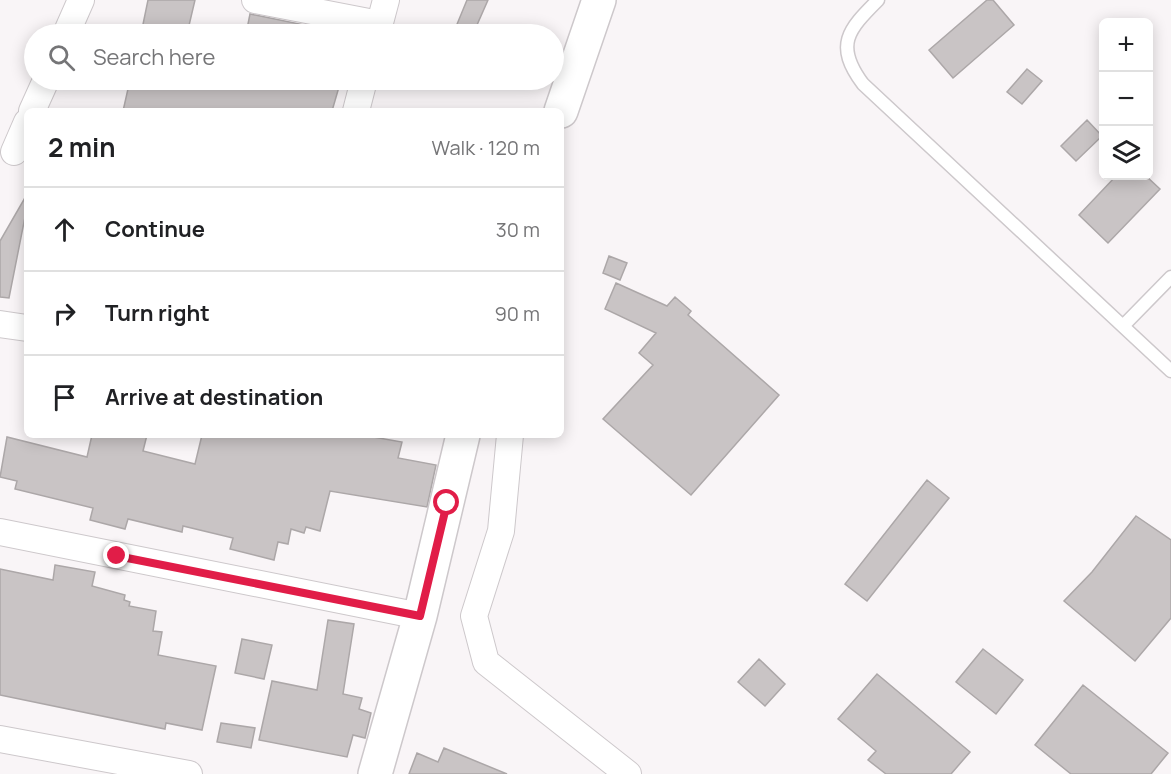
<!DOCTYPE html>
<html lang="en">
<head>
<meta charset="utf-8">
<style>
  body { margin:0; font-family:Manrope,sans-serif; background:#f2f2f2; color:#202124 }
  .controls { position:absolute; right:18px; top:18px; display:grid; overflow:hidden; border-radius:9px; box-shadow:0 3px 15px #0003 }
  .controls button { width:54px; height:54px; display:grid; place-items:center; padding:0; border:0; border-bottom:2px solid #e0e0e0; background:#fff; color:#202124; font:30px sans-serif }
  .stop { position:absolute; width:18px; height:18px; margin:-14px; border:4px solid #e11d48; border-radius:50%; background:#fff }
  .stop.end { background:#e11d48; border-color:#fff; box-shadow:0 2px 6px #0008 }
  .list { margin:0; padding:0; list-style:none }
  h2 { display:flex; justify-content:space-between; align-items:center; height:78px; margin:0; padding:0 24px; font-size:26px }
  h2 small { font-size:20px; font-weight:400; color:#757577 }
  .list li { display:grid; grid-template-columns:39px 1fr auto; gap:18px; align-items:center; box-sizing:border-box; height:84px; padding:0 24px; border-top:2px solid #e0e0e0 }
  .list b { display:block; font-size:22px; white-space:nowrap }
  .list em { font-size:20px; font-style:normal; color:#757577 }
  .icon { flex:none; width:33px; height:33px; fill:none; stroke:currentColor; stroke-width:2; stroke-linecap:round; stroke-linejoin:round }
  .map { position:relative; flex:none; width:1171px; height:774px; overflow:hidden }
  .search { position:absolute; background:#fff; box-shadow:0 3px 15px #0003; left:24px; top:24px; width:540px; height:66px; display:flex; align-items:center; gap:15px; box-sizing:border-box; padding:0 21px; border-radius:33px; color:#757577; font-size:22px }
  .panel { position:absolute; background:#fff; box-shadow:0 3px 15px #0003; left:24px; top:108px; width:540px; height:330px; border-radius:9px }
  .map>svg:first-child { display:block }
</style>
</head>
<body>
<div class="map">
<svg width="1171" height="774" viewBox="0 0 1171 774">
  <rect width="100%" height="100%" fill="#f9f5f7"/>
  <path fill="#c9c4c5" stroke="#aca7a8" stroke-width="1.5" d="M148,0H195L187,34H141Z
    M467,0H488L473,34H453Z
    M987,0H993L1014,25L953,78L929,50Z
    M250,14L319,28L318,34H246Z
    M1027,69L1042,81L1022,104L1007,92Z
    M130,80H341L332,111H123Z
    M1087,120L1102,136L1076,161L1061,146Z
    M1116,176H1146L1160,189L1108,243L1079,215Z
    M26,196L27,207L9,298L0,297V241Z
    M609,256L627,263L620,280L603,273Z
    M616,283L667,306L675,297L691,311L688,315L779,395L691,495L603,419L653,365L639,353L656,333L605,309Z
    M92,435H147L143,451L195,464L202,435H362L402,442L398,458L436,465L427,507L330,491L320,531L306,527L304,533L291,529L288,544L278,542L274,560L230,549L233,538L183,526L182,532L128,519L125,529L90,520L93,508L15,489L17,481L0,477L7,437L87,457Z
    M927,480L949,498L867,601L845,584Z
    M1136,516L1171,540V618L1135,661L1064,601L1092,572Z
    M55,565L95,572L92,586L125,595L124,600L130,602L129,606L156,611L153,631L162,632L158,655L216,666L202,730L166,723L165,729L0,695V569L53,580Z
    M328,620L354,624L343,694L362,698L359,709L371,713L365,738L353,735L347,757L259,740L272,681L317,690Z
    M242,639L272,645L264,679L235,673Z
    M983,649L1023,680L996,714L956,682Z
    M759,659L785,684L765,706L738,682Z
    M877,674L970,752L951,774H886L868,760L876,751L838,719Z
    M1083,685L1168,753L1151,774H1071L1035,745Z
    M221,723L255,728L251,748L217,742Z
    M444,748L507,774H409L417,753L438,762Z"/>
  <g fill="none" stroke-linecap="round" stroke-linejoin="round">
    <defs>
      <path id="lane" d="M878,0C848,30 834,45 863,84L1171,371
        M1123,326L1171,277"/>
      <path id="street" d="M255,0L379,24
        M66,34L81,0
        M377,34L386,0
        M32,111L46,80
        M356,111L364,80
        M14,152L27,122
        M0,324L27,328
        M510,435L501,531L474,616L486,662L628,774
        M0,532L420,616
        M0,739L189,774"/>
      <path id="secondary" d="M561,111L599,0
        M375,774L420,616L463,435"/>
    </defs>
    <use href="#lane" stroke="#cdc8cb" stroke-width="15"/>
    <use href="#street" stroke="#cdc8cb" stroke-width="28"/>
    <use href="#secondary" stroke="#cdc8cb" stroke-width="36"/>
    <use href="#lane" stroke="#fff" stroke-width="12"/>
    <use href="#street" stroke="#fff" stroke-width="26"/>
    <use href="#secondary" stroke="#fff" stroke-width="33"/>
  </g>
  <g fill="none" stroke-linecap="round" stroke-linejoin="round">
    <path stroke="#e11d48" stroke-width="8" d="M117,556L420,616L447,503"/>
  </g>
</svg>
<div class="controls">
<button>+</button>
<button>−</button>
<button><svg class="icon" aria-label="layers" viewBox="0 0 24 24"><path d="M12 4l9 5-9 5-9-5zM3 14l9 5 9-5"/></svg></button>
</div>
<div class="stop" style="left:447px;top:503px"></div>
<div class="stop end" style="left:117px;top:556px"></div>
<div class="search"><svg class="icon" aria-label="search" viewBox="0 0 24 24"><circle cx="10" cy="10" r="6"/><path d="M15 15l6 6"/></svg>Search here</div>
<section class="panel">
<h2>2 min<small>Walk · 120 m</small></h2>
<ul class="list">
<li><svg class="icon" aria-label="ahead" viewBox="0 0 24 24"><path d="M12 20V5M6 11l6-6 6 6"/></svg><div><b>Continue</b></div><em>30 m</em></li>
<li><svg class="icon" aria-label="right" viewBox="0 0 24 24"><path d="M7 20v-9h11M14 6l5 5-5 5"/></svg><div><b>Turn right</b></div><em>90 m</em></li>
<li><svg class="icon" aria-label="arrive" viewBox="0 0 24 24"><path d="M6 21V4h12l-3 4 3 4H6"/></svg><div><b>Arrive at destination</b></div></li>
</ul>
</section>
</div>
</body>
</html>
